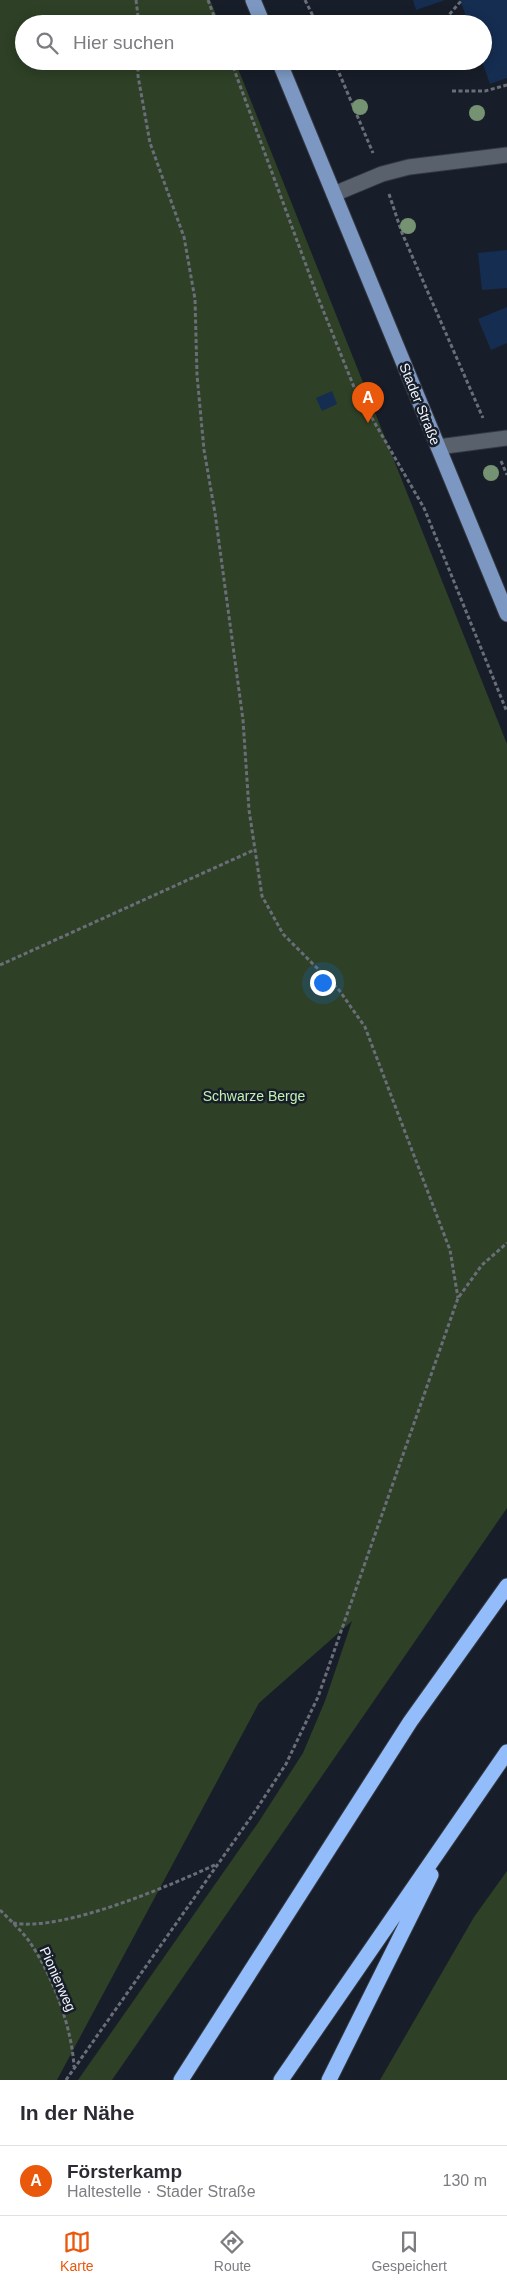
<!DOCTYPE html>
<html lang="de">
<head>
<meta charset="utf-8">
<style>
  body { margin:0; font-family:Arial,sans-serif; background:#f7f7f7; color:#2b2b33 }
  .you { position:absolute; left:322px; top:982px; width:18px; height:18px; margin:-12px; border:4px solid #fff; border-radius:50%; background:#1a73e8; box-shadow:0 0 0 8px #1a73e833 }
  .badge { display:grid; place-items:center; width:32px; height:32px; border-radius:50%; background:#ea580c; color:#fff; font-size:16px; font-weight:700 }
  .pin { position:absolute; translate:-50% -41px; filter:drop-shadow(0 1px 2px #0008) }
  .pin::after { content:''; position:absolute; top:26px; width:18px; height:15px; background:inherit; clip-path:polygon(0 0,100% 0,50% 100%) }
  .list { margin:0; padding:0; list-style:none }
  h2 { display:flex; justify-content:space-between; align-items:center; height:65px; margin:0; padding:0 20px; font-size:21px }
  h2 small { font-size:16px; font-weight:400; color:#7c7c81 }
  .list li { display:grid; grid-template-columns:32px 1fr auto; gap:15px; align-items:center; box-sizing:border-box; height:70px; padding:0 20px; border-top:1px solid #e1e1e2 }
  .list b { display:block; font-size:19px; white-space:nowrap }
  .list p { margin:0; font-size:16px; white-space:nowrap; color:#7c7c81 }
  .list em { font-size:16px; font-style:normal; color:#7c7c81 }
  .icon { flex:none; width:28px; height:28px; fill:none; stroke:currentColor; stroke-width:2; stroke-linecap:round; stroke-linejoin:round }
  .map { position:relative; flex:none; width:507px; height:2080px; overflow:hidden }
  .search { position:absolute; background:#fff; box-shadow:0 2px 12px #0003; left:15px; right:15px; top:15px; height:55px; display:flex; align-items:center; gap:12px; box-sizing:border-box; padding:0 18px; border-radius:28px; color:#7c7c81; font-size:19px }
  .sheet { height:135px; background:#fff }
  nav { display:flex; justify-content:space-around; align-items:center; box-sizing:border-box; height:70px; border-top:1px solid #e1e1e2; background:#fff; font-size:14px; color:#7c7c81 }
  nav a { display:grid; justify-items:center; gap:2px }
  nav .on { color:#ea580c }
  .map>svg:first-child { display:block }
</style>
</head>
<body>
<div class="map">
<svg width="507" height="2080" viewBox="0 0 507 2080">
  <rect width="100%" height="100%" fill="#181e29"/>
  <path fill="#2e4026" d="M0,0H210L220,24H24V61H235L507,744V1508L112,2080H78L258,1823L303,1753L325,1701L352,1621L259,1703L57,2080H0Z
    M507,1871V2080H380L474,1917Z"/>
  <path fill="#152d51" d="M413,0H445L416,10Z
    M460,0H507V78L490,84L482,61L483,24H469Z
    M507,250V288L482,290L478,253Z
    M507,307V343L491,350L478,319Z
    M332,391L337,404L322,411L316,398Z"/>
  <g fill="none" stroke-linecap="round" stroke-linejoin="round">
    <defs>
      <path id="minor" d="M334,194L382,174L409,167L507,155
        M438,447L507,438"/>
      <path id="major" d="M253,0L263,24
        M279,61L507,614"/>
      <path id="highway" d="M181,2080L410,1722L507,1586
        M281,2080L507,1752
        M329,2080L431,1875"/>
    </defs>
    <use href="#minor" stroke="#333740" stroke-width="17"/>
    <use href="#major" stroke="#333740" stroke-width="17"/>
    <use href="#highway" stroke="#333740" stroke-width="17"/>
    <path stroke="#696e78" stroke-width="3" stroke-dasharray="4 2.5" stroke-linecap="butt" d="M136,0L139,24
      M208,0L217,24
      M305,0L317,24
      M441,24L461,1
      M138,61V76L150,143L184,237L195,299L197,375L204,450L215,513L243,720L249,810L262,896L283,934L339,990L365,1027L450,1250L458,1298
      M231,61L317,295L354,387L424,508L507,712
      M334,61L373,153
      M452,91H485L507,85
      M389,194L402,233L483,418
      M501,461L507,475
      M0,965L254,850
      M0,1910C10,1920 21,1930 29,1941C52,1974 72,2027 74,2067
      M13,1923C63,1932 169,1886 217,1864
      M66,2080L256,1810L286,1764L318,1697L458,1298L482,1265L507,1243"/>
    <use href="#minor" stroke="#59616d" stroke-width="15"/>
    <use href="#major" stroke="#7c98c2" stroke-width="15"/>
    <use href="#highway" stroke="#93bcfa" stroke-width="15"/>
  </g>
  <g fill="#759372">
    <circle cx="360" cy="107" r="8"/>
    <circle cx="477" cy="113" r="8"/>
    <circle cx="408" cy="226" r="8"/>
    <circle cx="491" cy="473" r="8"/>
  </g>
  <g text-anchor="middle" stroke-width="5" stroke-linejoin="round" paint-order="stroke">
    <g font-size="14" fill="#f1f5fd" stroke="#181e29">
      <text transform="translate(420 404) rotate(68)" y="5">Stader Straße</text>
      <text transform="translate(58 1979) rotate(66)" y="5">Pionierweg</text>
    </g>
    <g font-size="14" fill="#c1f2ae" stroke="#181e29">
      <text x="254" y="1101">Schwarze Berge</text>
    </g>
  </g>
</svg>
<div class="you"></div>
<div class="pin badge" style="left:368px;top:423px">A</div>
<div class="search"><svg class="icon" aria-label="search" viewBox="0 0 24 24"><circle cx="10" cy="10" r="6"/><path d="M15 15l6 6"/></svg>Hier suchen</div>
</div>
<section class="sheet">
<h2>In der Nähe<small></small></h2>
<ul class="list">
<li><span class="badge">A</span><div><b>Försterkamp</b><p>Haltestelle · Stader Straße</p></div><em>130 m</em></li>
</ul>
</section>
<nav>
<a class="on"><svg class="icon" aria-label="map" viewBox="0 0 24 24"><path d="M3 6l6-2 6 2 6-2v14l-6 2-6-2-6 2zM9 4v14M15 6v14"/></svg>Karte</a>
<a><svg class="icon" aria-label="directions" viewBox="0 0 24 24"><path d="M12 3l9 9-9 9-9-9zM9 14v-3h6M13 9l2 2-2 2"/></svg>Route</a>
<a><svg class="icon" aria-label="saved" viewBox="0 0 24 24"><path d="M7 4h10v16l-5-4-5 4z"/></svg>Gespeichert</a>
</nav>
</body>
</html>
